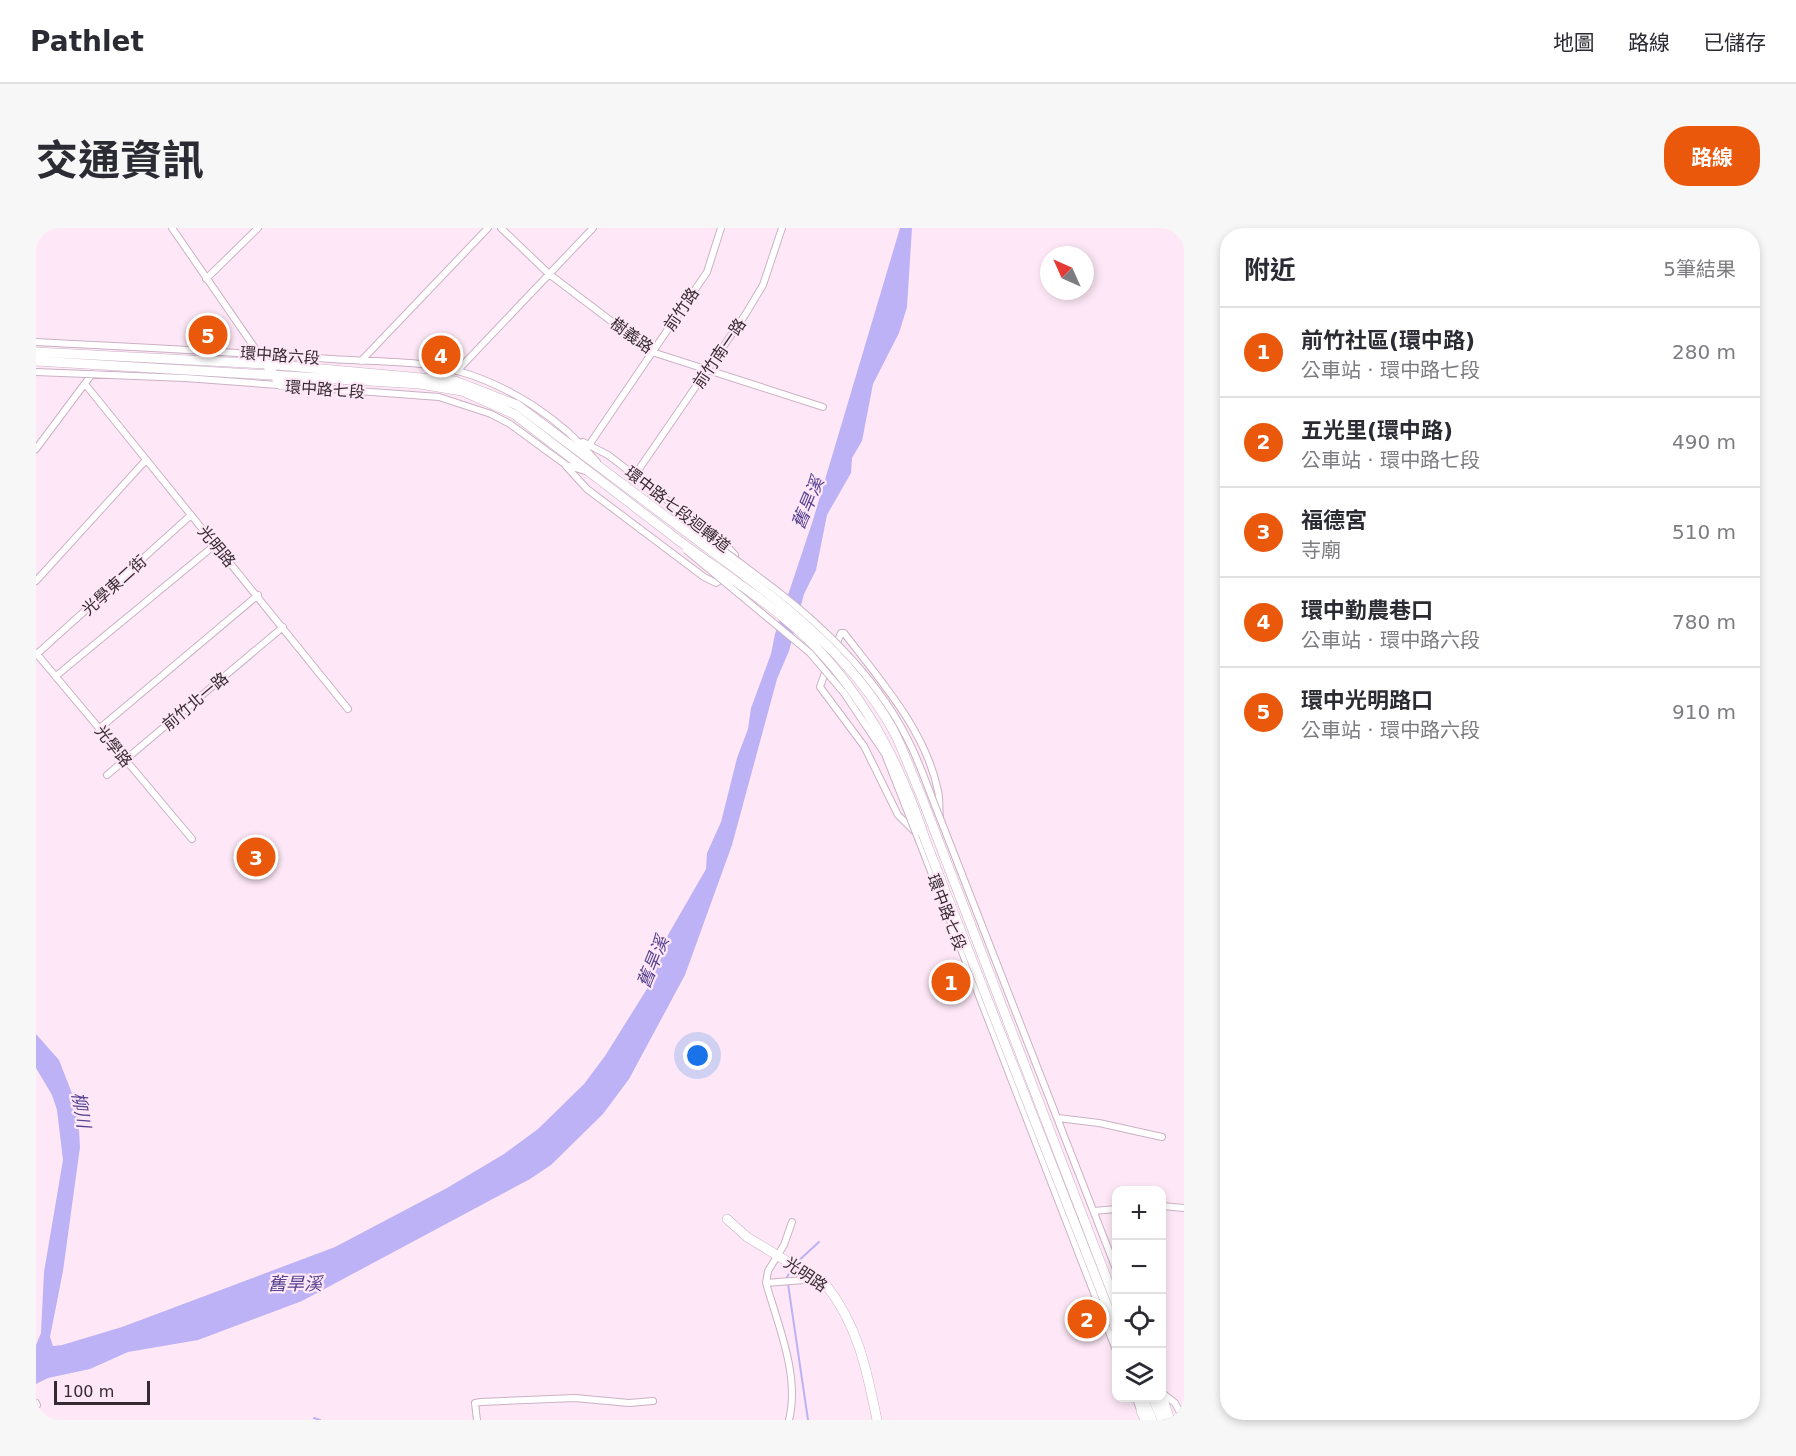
<!DOCTYPE html>
<html lang="zh-TW">
<head>
<meta charset="utf-8">
<style>
  body { margin:0; font-family:"DejaVu Sans","Noto Sans TC",sans-serif; background:#f7f7f7; color:#2b2b33 }
  .controls { position:absolute; right:18px; bottom:18px; display:grid; overflow:hidden; border-radius:12px; box-shadow:0 3px 9px #0003 }
  .controls button { width:54px; height:54px; display:grid; place-items:center; padding:0; border:0; border-bottom:2px solid #e1e1e2; background:#fff; color:#2b2b33; font:30px sans-serif }
  .compass { position:absolute; left:1004px; top:18px; width:54px; height:54px; border-radius:50%; background:#fff; box-shadow:0 3px 9px #0003; rotate:315deg }
  .scale { position:absolute; left:18px; bottom:15px; width:96px; box-sizing:border-box; padding-left:6px; border:3px solid #352a31; border-top:0; font-size:16px; line-height:21px; white-space:nowrap; color:#352a31; -webkit-text-stroke:4px #fee8f7; paint-order:stroke }
  .you { position:absolute; left:662px; top:828px; width:21px; height:21px; margin:-15px; border:4px solid #fff; border-radius:50%; background:#1a73e8; box-shadow:0 0 0 9px #1a73e833 }
  .badge { display:grid; place-items:center; width:39px; height:39px; border-radius:50%; background:#ea580c; color:#fff; font-size:20px; font-weight:700 }
  .pin { position:absolute; translate:-50% -50%; border:3px solid #fff; box-shadow:0 2px 6px #0006 }
  .list { margin:0; padding:0; list-style:none }
  h2 { display:flex; justify-content:space-between; align-items:center; height:78px; margin:0; padding:0 24px; font-size:26px }
  h2 small { font-size:20px; font-weight:400; color:#7c7c81 }
  .list li { display:grid; grid-template-columns:39px 1fr auto; gap:18px; align-items:center; box-sizing:border-box; height:90px; padding:0 24px; border-top:2px solid #e1e1e2 }
  .list b { display:block; font-size:22px; white-space:nowrap }
  .list p { margin:0; font-size:20px; white-space:nowrap; color:#7c7c81 }
  .list em { font-size:20px; font-style:normal; color:#7c7c81 }
  .icon { flex:none; width:33px; height:33px; fill:none; stroke:currentColor; stroke-width:2; stroke-linecap:round; stroke-linejoin:round }
  .map { position:relative; flex:none; width:1148px; height:1192px; overflow:hidden; border-radius:24px }
  header { display:flex; align-items:center; gap:36px; box-sizing:border-box; height:84px; padding:0 30px; background:#fff; border-bottom:2px solid #e1e1e2 }
  header strong { font-size:28px }
  nav { display:flex; gap:33px; margin-inline-start:auto; font-size:21px }
  .intro { display:flex; align-items:center; justify-content:space-between; box-sizing:border-box; height:144px; padding:0 36px }
  h1 { margin:0; font-size:42px }
  .button { padding:15px 27px; border-radius:24px; background:#ea580c; color:#fff; font-size:21px; font-weight:700 }
  main { display:flex; gap:36px; padding:0 36px }
  aside { flex:1; background:#fff; border-radius:24px; box-shadow:0 3px 9px #0003 }
  .map>svg:first-child { display:block }
</style>
</head>
<body>
<header>
<strong>Pathlet</strong>
<nav><a>地圖</a><a>路線</a><a>已儲存</a></nav>
</header>
<div class="intro"><h1>交通資訊</h1><a class="button">路線</a></div>
<main>
<div class="map">
<svg width="1148" height="1192" viewBox="0 0 1148 1192">
  <rect width="100%" height="100%" fill="#fee8f7"/>
  <path fill="#bdb2f5" d="M864,0H876L871,79L863,105L837,156L826,213L816,230L815,245L791,287L780,342L768,366L753,423L741,451L696,617L649,747L593,851L567,886L515,937L494,951L266,1073L162,1112L92,1124L54,1141L12,1150L0,1156V1117L5,1105L8,1044L27,932L21,882L16,867L0,840V806L23,832L37,868L42,886L44,919L27,1043L14,1109L17,1118L26,1117L86,1099L299,1019L411,960L468,926L502,901L548,856L569,828L614,756L632,707L670,641L671,625L685,594L701,530L712,501L715,480L735,426L739,406L777,292Z"/>
  <g fill="none" stroke-linecap="round" stroke-linejoin="round">
    <path stroke="#bdb2f5" stroke-width="2" d="M759,1036L783,1014
      M756,1041L751,1049L772,1192
      M278,1190L284,1192"/>
    <defs>
      <path id="street" d="M136,0L223,126
        M465,0L513,46L616,124L787,179
        M170,51L222,0
        M0,114C99,119 197,124 295,131C337,134 382,132 422,143C475,158 526,192 561,234
        M325,133L452,0
        M421,143L557,0
        M0,144L149,150L403,169L455,186L474,196L530,237L549,243
        M49,156L312,481
        M547,214L572,227L690,317L699,327V333
        M553,217L671,44L685,0
        M0,221L56,146
        M530,238L551,261L668,349L680,355L689,349
        M603,241L709,87L727,57L746,0
        M0,353L110,232
        M0,425L156,611
        M1,426L155,287
        M796,427L805,405H808C844,452 890,503 902,563C904,571 903,581 904,590L1080,1041
        M791,439L784,459L828,518L862,587L880,605L1080,1122
        M20,448L180,316
        M64,500L222,367
        M71,547L247,399
        M1022,890L1063,895L1126,909
        M1126,978L1148,980
        M1058,983L1080,981
        M730,1055L768,1052L775,1048
        M1126,1165L1139,1175L1148,1192
        M1100,1170L1105,1185
        M0,1175L1,1177
        M441,1192L439,1175L445,1174L539,1170L593,1175L617,1173
        M753,1192C764,1148 742,1097 730,1055L732,1043L748,1017L756,994"/>
      <path id="secondary" d="M0,124L230,136L419,153L481,177L649,303
        M223,126L245,157
        M0,133L384,156L426,163L478,186L642,312
        M691,991L711,1009L790,1057C822,1097 831,1143 841,1192
        M1126,1169L1134,1192
        M1107,1170L1116,1192
        M1117,1170L1126,1192
        M1105,1183L1109,1192"/>
    </defs>
    <use href="#street" stroke="#cbb1c3" stroke-width="8"/>
    <use href="#secondary" stroke="#cbb1c3" stroke-width="10"/>
    <use href="#street" stroke="#fff" stroke-width="6"/>
    <use href="#secondary" stroke="#fff" stroke-width="9"/>
    <defs>
      <path id="street-bridge" d="M659,307C682,316 701,333 720,347C782,392 842,448 875,518C886,541 894,566 904,590
        M650,322L774,425L808,465L849,526L880,605"/>
      <path id="secondary-bridge" d="M649,303C726,361 809,416 857,502C868,523 876,547 886,570L1080,1075
        M642,312C688,346 739,378 779,418C833,475 866,540 890,614L1080,1101"/>
    </defs>
    <use href="#street-bridge" stroke="#cbb1c3" stroke-width="8" stroke-linecap="butt"/>
    <use href="#secondary-bridge" stroke="#cbb1c3" stroke-width="10" stroke-linecap="butt"/>
    <use href="#street-bridge" stroke="#fff" stroke-width="6"/>
    <use href="#secondary-bridge" stroke="#fff" stroke-width="9"/>
  </g>
  <g text-anchor="middle" stroke-width="4.5" stroke-linejoin="round" paint-order="stroke">
    <g font-size="16" fill="#352a31" stroke="#fee8f7">
      <text transform="translate(645 81) rotate(-56)" y="6">前竹路</text>
      <text transform="translate(596 107) rotate(36)" y="6">樹義路</text>
      <text transform="translate(683 125) rotate(-56)" y="6">前竹南一路</text>
      <text transform="translate(244 127) rotate(4)" y="6">環中路六段</text>
      <text transform="translate(289 161) rotate(4)" y="6">環中路七段</text>
      <text transform="translate(642 281) rotate(38)" y="6">環中路七段迴轉道</text>
      <text transform="translate(181 318) rotate(50)" y="6">光明路</text>
      <text transform="translate(78 357) rotate(-42)" y="6">光學東二街</text>
      <text transform="translate(159 473) rotate(-40)" y="6">前竹北一路</text>
      <text transform="translate(78 518) rotate(51)" y="6">光學路</text>
      <text transform="translate(911 684) rotate(69)" y="6">環中路七段</text>
      <text transform="translate(770 1046) rotate(34)" y="6">光明路</text>
    </g>
    <g font-size="18" font-style="italic" fill="#554291" stroke="#fee8f7">
      <text transform="translate(772 275) rotate(-67)" y="6">舊旱溪</text>
      <text transform="translate(617 734) rotate(-68)" y="6">舊旱溪</text>
      <text transform="translate(45 882) rotate(80)" y="6">柳川</text>
      <text x="259" y="1062">舊旱溪</text>
    </g>
  </g>
</svg>
<div class="controls">
<button>+</button>
<button>−</button>
<button><svg class="icon" aria-label="locate" viewBox="0 0 24 24"><circle cx="12" cy="12" r="6"/><path d="M12 2v4M12 18v4M2 12h4M18 12h4"/></svg></button>
<button><svg class="icon" aria-label="layers" viewBox="0 0 24 24"><path d="M12 4l9 5-9 5-9-5zM3 14l9 5 9-5"/></svg></button>
</div>
<svg class="compass" viewBox="-18 -18 36 36"><path d="M0-13l5 13h-10z" fill="#e53935"/><path d="M0 13l5-13h-10z" fill="#7c7c81"/></svg>
<div class="scale">100 m</div>
<div class="you"></div>
<div class="pin badge" style="left:915px;top:754px">1</div>
<div class="pin badge" style="left:1051px;top:1091px">2</div>
<div class="pin badge" style="left:220px;top:629px">3</div>
<div class="pin badge" style="left:405px;top:127px">4</div>
<div class="pin badge" style="left:172px;top:107px">5</div>
</div>
<aside>
<h2>附近<small>5筆結果</small></h2>
<ul class="list">
<li><span class="badge">1</span><div><b>前竹社區(環中路)</b><p>公車站 · 環中路七段</p></div><em>280 m</em></li>
<li><span class="badge">2</span><div><b>五光里(環中路)</b><p>公車站 · 環中路七段</p></div><em>490 m</em></li>
<li><span class="badge">3</span><div><b>福德宮</b><p>寺廟</p></div><em>510 m</em></li>
<li><span class="badge">4</span><div><b>環中勤農巷口</b><p>公車站 · 環中路六段</p></div><em>780 m</em></li>
<li><span class="badge">5</span><div><b>環中光明路口</b><p>公車站 · 環中路六段</p></div><em>910 m</em></li>
</ul>
</aside>
</main>
</body>
</html>
